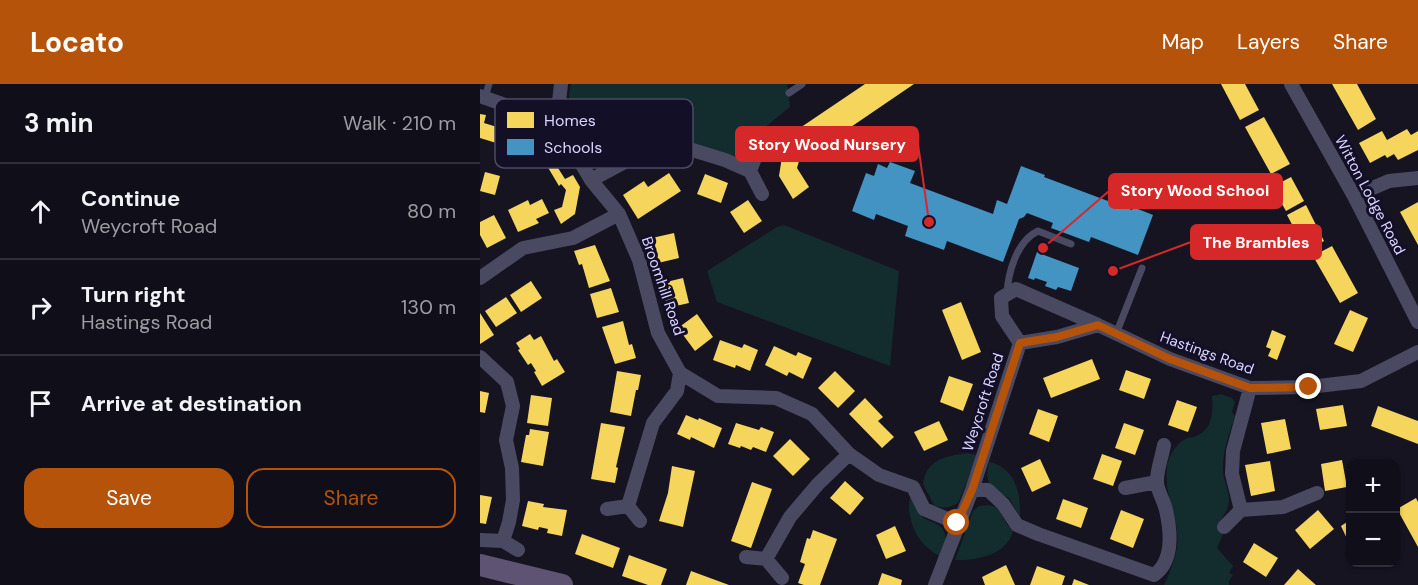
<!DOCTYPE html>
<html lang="en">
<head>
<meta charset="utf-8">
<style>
  body { margin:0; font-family:"DM Sans",sans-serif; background:#191822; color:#f1f3f6 }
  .controls { position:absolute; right:18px; bottom:18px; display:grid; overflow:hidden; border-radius:12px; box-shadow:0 2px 4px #0004 }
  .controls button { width:54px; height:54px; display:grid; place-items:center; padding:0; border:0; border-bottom:2px solid #302f38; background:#100f19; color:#f1f3f6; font:30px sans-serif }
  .stop { position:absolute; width:18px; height:18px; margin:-14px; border:4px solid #b45309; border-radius:50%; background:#fff }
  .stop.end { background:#b45309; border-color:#fff; box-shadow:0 2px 6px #0008 }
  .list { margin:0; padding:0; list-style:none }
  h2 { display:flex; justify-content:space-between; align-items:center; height:78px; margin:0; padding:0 24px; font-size:26px }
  h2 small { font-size:20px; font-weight:400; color:#9c9ca2 }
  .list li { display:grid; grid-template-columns:39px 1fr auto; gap:18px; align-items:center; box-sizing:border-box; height:96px; padding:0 24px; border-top:2px solid #302f38 }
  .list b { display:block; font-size:22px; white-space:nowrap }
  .list p { margin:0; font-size:20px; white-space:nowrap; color:#9c9ca2 }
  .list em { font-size:20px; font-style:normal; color:#9c9ca2 }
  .actions { display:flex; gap:12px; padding:18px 24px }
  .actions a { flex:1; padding:14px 0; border:2px solid #b45309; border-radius:18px; text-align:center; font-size:21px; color:#b45309 }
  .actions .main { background:#b45309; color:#fff }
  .icon { flex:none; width:33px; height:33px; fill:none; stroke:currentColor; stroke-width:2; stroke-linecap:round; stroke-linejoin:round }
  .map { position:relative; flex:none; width:938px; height:501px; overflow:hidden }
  header { display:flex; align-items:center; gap:36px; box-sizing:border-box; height:84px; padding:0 30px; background:#b45309; color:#fff }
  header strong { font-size:28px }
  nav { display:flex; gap:33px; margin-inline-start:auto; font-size:21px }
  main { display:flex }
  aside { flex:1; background:#100f19 }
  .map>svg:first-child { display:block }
</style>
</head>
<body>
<header>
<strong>Locato</strong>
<nav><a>Map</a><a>Layers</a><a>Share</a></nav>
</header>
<main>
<aside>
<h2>3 min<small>Walk · 210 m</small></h2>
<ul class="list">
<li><svg class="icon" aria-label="ahead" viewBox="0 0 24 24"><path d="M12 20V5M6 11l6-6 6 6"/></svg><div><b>Continue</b><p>Weycroft Road</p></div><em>80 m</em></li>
<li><svg class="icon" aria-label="right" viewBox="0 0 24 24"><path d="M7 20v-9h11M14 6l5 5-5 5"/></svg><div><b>Turn right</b><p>Hastings Road</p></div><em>130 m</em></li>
<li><svg class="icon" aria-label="arrive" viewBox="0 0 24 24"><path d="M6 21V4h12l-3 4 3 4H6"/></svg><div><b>Arrive at destination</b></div></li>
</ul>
<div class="actions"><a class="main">Save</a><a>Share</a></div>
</aside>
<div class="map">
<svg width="938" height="501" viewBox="0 0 938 501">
  <rect width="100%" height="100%" fill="#161421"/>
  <path fill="#132c2d" d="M91,0H307L310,23L272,54L260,74L183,50L150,59L115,77L93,47L89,10Z
    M304,141L419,187L410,282L237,218L227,187L297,143Z
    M741,310L752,314L755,318L752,328L755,332C749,350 742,369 743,388C744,397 749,407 749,416C749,427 741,432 739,442L744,448L737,464L753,482L749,489L753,491L749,497V501H684C691,485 700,466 697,448C694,426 684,405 687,383C688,372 697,359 707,354C710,353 713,354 716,352C733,346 733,327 732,312Z
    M486,369L498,371L478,419C469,424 463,425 454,421L443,400C447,375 464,373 486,369Z
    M509,378C536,384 541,410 540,433L529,414L510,403L507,391Z
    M431,413C435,420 438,429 444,434C448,437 454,438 458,441C470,448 465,462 461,473C443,463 434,451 430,432C429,425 428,419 431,413Z
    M508,421L516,423C523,431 524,439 533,447C527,471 496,477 475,476L493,427L499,422Z"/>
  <path fill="#f6d55c" d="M385,0H434L343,62L339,57L322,67L317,84L329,103L313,115L299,92L305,54Z
    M741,0H765L779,26L760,36Z
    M852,0H877L896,35L878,46Z
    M0,30L6,31L4,39L17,43L19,36L44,44L36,65L0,54Z
    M784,33L810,80L791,90L765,43Z
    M50,40L63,43L71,57L64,61L68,68L73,65L84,82L78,84L85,95L93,91L100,103L95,130L81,140L74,126L82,123L86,106L81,100L79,102L51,55L45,52Z
    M927,45L931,51L938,47V66L918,76L914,70L907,74L905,71L890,79L879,59L902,47L907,56Z
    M5,88L20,92L15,111L0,107Z
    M189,89L201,107L158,135L143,111L164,97L168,103Z
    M225,90L248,99L241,119L217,110Z
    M811,93L824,117L806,127L792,103Z
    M62,115L69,129L56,135L59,139L38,148L28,126L48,116L50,121Z
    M268,116L282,137L264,149L250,128Z
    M938,118V161L920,128Z
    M826,121L844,157L826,167L807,131Z
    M14,131L26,154L7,164L0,151V138Z
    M194,149L199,174L178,179L172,154Z
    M115,161L130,197L109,204L102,180L99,181L94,167Z
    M852,162L878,209L860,219L833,172Z
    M203,194L209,219L187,224L182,199Z
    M51,197L62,214L41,228L30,211Z
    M131,204L139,228L117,234L110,210Z
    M26,213L37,229L16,243L5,227Z
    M481,218L501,268L482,276L462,226Z
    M870,226L888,234L873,268L854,260Z
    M0,229L14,251L0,260Z
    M217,230L233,253L215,267L198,244Z
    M143,237L149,261L152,260L156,274L135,280L122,243Z
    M792,246L806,252L797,276L788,272L791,265L786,263Z
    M50,250L54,256L61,252L74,277L77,275L85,288L62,302L54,288L56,287L51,279L48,281L38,266L40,265L36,259Z
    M240,256L262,264L264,260L278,266L270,287L256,281L255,284L233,276Z
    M294,262L316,272L318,268L332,274L323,295L309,288L307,292L285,281Z
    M612,275L620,295L571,314L563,294Z
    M646,286L671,295L664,315L639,306Z
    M137,287L161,291L158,306H156L151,332L130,328Z
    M355,287L375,307L358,324L338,304Z
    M469,292L493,300L483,327L460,318Z
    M0,307L9,309L5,329L0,328Z
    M51,311L72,314L68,342L47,339Z
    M385,314L403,333L398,337L414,353L402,364L369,330Z
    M697,316L717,323L708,348L688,341Z
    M863,321L867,342L840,346L836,325Z
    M898,322L938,337V360L891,342Z
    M558,325L578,332L569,358L549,350Z
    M206,331L218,336L219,334L242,344L234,364L211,353L210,356L197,350Z
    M805,335L811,365L787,370L781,339Z
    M459,337L468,356L444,367L434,348Z
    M121,339L145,343L136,383L138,384L135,399L111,395Z
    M256,339L279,346L281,343L294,348L286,368L273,363L271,366L261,362L260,364L248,360Z
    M644,339L664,346L655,371L635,364Z
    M50,345L69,348L63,382L41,378L46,351H49Z
    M310,355L330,375L313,392L293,372Z
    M622,370L642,377L633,402L613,395Z
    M560,375L571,399L552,408L541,384Z
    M862,376L867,403L845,407L841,380Z
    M790,377L795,407L771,412L765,381Z
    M192,382L215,387L203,443L179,437L188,409Z
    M365,397L384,414L370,431L350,414Z
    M272,398L292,405L271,464L251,457Z
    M0,411L12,413L6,440L0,439Z
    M936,414L938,418V463L917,425Z
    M583,415L608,424L601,444L576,435Z
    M48,417L64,420L63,423L87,426L82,452L67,449L68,445L59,443L58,446L42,442Z
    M641,426L664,435L653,464L630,455Z
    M838,426L854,445L830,465L815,446Z
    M870,436V461L861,442Z
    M415,442L426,467L406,475L396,451Z
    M333,446L357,455L340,501H324L318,499L325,480L320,478L327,454L330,455Z
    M102,450L140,464L133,484L95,470Z
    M774,459L798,474L786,493L763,478Z
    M149,471L187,485L181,501H168L142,492Z
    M526,481L535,501H505L502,493Z
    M557,482L585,492L582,501H550Z
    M818,485L828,494L836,501H804Z
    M211,487L249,501H206Z
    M402,489L422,496L421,501H398Z
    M594,495L609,501H592Z"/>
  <path fill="#4393c3" d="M410,78L435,87L430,99L513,130L517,116L527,120L541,82L565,91L564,93L652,126L653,123L673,131L658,171L611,153L609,158L571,144L573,139L547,129L544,133L539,135L523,178L467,157L464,166L425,152L428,142L396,130L394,136L372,127L386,89L394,92L398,80L407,84Z
    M558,165L565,168L564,171L599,184L591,207L578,203L576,206L565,202L567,198L555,194L554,196L548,194Z"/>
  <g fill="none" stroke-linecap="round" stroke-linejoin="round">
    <path stroke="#4a4962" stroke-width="7" d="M309,9L322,0
      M5,13L9,0
      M527,210C528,188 537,157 558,147L591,160
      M636,250L662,184"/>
    <path stroke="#4a4962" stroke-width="14" d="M81,0L78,27L82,47L111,96L139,130L159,176L178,249L200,289L238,312L296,314L332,330L369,370L399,391L433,403L444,425L477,439
      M811,0L874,112L938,238
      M0,12L48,29L78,27
      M270,87L279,64
      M111,96L178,60L206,64L245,76L270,87L282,110
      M874,112L909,97L938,94
      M0,194L43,164L93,154L139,130
      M540,259L577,253L618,241L690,275L770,304L829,303L881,297L938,268
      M0,273L27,298L33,322L26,356L32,384L33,416L29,438L23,457L38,466
      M770,304L753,367L752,390L761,426L803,423L837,409
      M645,404L677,398
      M492,406H508L523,420L537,441L558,450L674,491
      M127,425L148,422
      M160,437L148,422L173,339L197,307L200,289
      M744,443L761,426
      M1,456L23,457
      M266,473L286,475
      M674,491C694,477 691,448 686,426C684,417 678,408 677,399C676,388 682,373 684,361
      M302,494L286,475L310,433L338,400L369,370
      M455,501L492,406L540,259L522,232L521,214L536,205L618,241"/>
    <path stroke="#5e5373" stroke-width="22" d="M0,481L82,501"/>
  </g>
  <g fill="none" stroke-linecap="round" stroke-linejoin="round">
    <path stroke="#b45309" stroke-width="8" d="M477,439L492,406L540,259L577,253L618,241L690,275L770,304L829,303"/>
  </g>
  <g text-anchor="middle" stroke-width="6" stroke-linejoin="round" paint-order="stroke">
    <g font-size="15" fill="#d9d4ff" stroke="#130f26">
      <text transform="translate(890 111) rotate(62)" y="5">Witton Lodge Road</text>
      <text transform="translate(183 202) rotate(71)" y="5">Broomhill Road</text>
      <text transform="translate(727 269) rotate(20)" y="5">Hastings Road</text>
      <text transform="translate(503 318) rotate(-72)" y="5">Weycroft Road</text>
    </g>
  </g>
  <rect x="15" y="15" width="198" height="69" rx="9" fill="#130f26" stroke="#4e4a67" stroke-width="1.5"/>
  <rect x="27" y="28" width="27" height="16" fill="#f6d55c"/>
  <rect x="27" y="55" width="27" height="16" fill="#4393c3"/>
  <g font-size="16" fill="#d9d4ff">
    <text x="64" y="42">Homes</text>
    <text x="64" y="69">Schools</text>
  </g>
  <path fill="none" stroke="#d62828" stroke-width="2" d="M449 138L438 60M563 164L629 107M633 187L711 158"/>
  <g fill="#d62828" stroke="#130f26" stroke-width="2">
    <circle cx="449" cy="138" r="6"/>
    <circle cx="563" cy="164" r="6"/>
    <circle cx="633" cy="187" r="6"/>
  </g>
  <g fill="#d62828" stroke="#d62828" stroke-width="2">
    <rect x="256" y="43" width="182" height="34" rx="6"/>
    <rect x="629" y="90" width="173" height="34" rx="6"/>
    <rect x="711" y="141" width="130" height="34" rx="6"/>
  </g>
  <g font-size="16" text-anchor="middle" font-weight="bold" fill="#fff">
    <text x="347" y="66">Story Wood Nursery</text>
    <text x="715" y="112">Story Wood School</text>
    <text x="776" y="164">The Brambles</text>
  </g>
</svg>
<div class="controls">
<button>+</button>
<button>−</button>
</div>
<div class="stop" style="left:477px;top:439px"></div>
<div class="stop end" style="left:829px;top:303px"></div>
</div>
</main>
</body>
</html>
